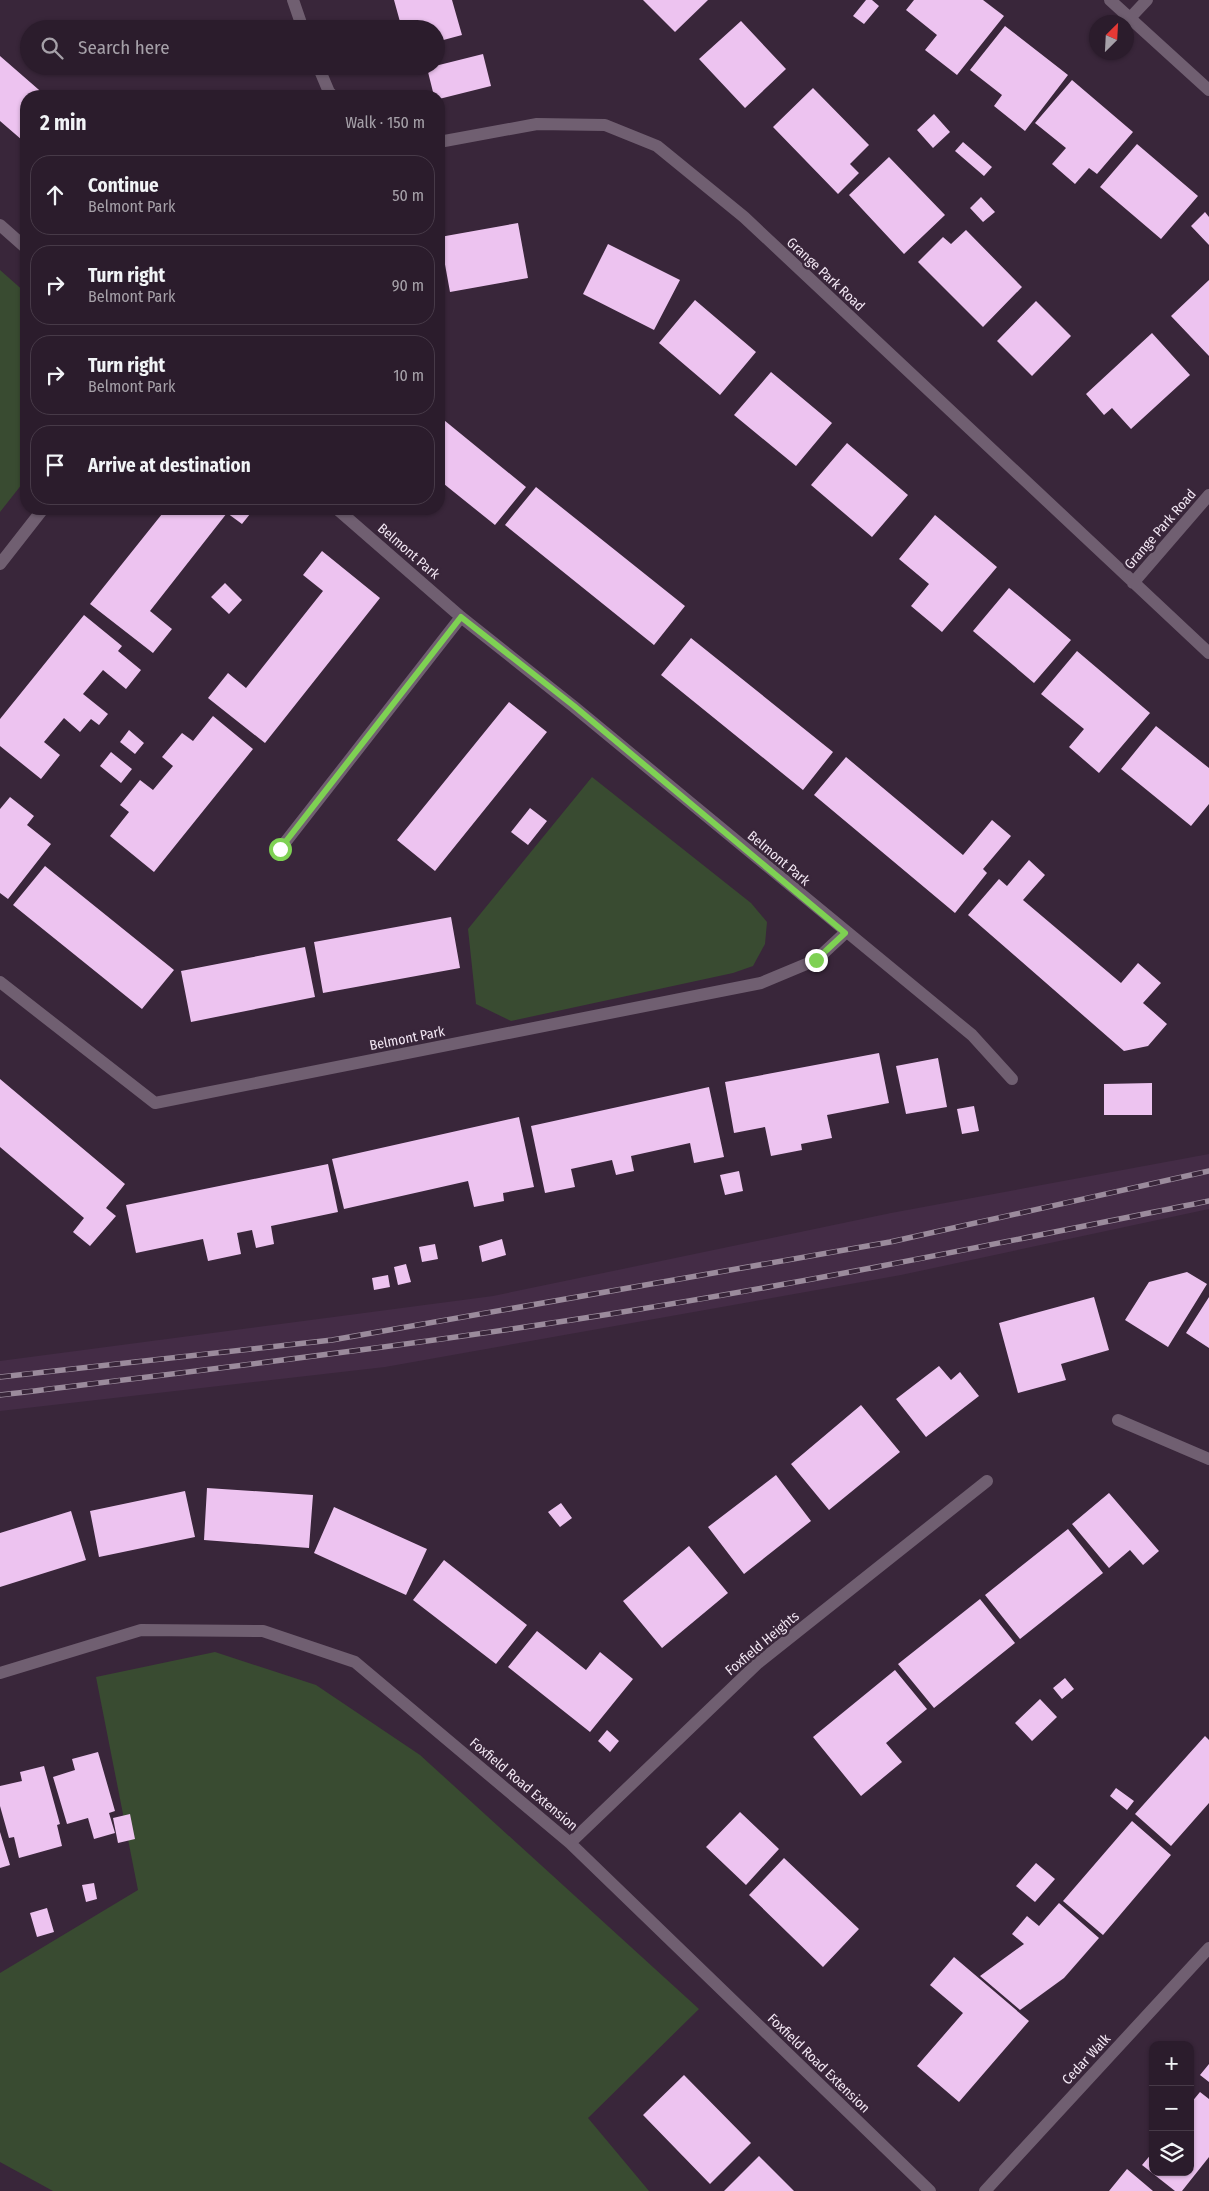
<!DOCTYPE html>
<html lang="en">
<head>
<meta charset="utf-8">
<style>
  body { margin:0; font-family:"Fira Sans Condensed",sans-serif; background:#332534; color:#f1f3f6 }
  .controls { position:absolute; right:15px; bottom:15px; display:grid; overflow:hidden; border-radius:10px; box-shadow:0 1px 4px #0004 }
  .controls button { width:45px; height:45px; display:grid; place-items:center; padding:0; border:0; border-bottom:1px solid #473a48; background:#2b1c2c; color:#f1f3f6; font:25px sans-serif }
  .compass { position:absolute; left:1089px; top:15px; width:45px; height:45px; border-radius:50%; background:#2b1c2c; box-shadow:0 1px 4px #0004; rotate:24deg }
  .stop { position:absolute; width:15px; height:15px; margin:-11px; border:4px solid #7ed153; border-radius:50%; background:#fff }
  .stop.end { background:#7ed153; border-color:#fff; box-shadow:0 1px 5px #0008 }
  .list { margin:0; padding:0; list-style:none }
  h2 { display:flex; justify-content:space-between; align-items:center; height:65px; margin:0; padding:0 20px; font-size:21px }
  h2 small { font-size:16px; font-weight:400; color:#a6a1a9 }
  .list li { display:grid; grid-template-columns:32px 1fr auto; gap:15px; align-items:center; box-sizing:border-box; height:80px; margin:0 10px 10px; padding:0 10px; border:1px solid #473a48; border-radius:20px }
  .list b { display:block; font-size:19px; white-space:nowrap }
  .list p { margin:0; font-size:16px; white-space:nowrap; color:#a6a1a9 }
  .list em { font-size:16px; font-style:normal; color:#a6a1a9 }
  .icon { flex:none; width:28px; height:28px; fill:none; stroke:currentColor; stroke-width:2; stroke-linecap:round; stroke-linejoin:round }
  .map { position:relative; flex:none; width:1209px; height:2191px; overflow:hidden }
  .search { position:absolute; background:#2b1c2c; box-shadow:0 1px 4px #0004; left:20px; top:20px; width:425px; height:55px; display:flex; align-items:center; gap:12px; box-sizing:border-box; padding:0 18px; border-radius:28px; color:#a6a1a9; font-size:19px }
  .panel { position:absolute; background:#2b1c2c; box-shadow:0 1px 4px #0004; left:20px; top:90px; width:425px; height:425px; border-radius:20px }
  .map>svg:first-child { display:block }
</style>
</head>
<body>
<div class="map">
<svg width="1209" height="2191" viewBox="0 0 1209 2191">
  <rect width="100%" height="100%" fill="#39263a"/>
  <path fill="#442c46" d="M1209,1154V1209L901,1275L385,1367L0,1411V1361L493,1296L891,1213Z"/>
  <path fill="#394b31" d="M0,270L26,293V479L0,512Z
    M592,777L751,903L767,922L765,944L753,966L733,973L511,1021L476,1004L468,929Z
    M215,1652L316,1685L420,1755L699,2009L588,2118L649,2191H53L0,2162V1973L138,1890L96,1677Z"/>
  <path fill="#edc3f0" d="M394,0H452L462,35L436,42V29H402Z
    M643,0H708L675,32Z
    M866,0H872L879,6L864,24L853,16Z
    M914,0H983L1004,16L957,75L925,50L937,35L906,10Z
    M741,21L786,69L745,108L699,59Z
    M1005,26L1068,75L1025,131L994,106L1002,95L970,70Z
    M483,54L491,86L439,99V96H434L427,68Z
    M0,56L46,96H26V135L22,140L0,121Z
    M1072,80L1133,132L1097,174L1089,168L1075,184L1052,164L1066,148L1035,123Z
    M813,88L869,145L850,164L859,173L838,194L773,127Z
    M934,114L950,132L933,148L917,130Z
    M963,142L992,167L984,176L955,151Z
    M1137,144L1198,196L1161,239L1100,187Z
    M889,157L945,215L904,254L849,195Z
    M981,197L995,212L983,222L970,208Z
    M1205,212L1209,217V245L1191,226Z
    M518,223L528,278L450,292L440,237Z
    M966,230L1022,287L983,327L918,262L943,237L951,244Z
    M608,244L680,280L654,330L583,294Z
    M1209,280V356L1171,316Z
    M695,300L756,352L720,395L659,343Z
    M1036,301L1071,336L1032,376L997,341Z
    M1152,333L1190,375L1131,429L1112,408L1104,415L1086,394Z
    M771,372L832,423L796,466L734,415Z
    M439,416L526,487L495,525L439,480Z
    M847,443L908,495L872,537L811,485Z
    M536,487L685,606L654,645L505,525Z
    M166,509H254L242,524L227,513L150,611L172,629L153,653L90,604Z
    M935,515L997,567L942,632L911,606L929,584L899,559Z
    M322,551L380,598L265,743L208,698L228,673L246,688L323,591L303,575Z
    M225,583L242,600L229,614L211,597Z
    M1009,588L1071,640L1034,683L973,631Z
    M84,615L122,646L118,651L141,670L126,689L103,670L83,694L108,714L99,725L91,719L80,732L64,718L44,742L60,755L41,779L0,746V719Z
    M691,638L833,752L803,790L661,675Z
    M1077,651L1150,713L1099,773L1069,747L1084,729L1041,694Z
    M509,702L547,732L435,871L397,840Z
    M213,716L253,749L154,872L110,836L129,812L120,805L140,780L153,790L173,766L162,757L182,733L193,741Z
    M1156,726L1209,768V804L1191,826L1121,769Z
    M129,730L144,743L135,754L120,742Z
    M111,752L132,769L121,783L100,766Z
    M846,757L963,855L992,820L1011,836L983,869L987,873L955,913L814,795Z
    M10,797L34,816L27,825L51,844L8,899L0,893V809Z
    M530,808L547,821L528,845L511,832Z
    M1029,860L1045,875L1023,900L1121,983L1138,963L1161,983L1143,1003L1167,1024L1148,1046L1124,1051L968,915L999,879L1007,886Z
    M45,866L174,970L142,1009L13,905Z
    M451,917L460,968L323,993L314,942Z
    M305,947L315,997L191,1022L181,971Z
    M879,1053L889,1103L827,1115L832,1138L801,1144L802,1150L771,1156L765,1127L734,1133L725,1082Z
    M938,1058L947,1107L906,1114L896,1066Z
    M0,1079L125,1184L106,1208L116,1216L90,1246L73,1232L84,1218L0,1147Z
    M1152,1083V1115H1104V1084Z
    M709,1087L724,1157L694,1163L690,1143L631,1156L634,1171L616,1175L612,1160L571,1169L575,1187L545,1193L531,1126Z
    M974,1106L979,1131L962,1134L957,1109Z
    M519,1117L534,1187L503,1193L504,1201L474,1207L468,1181L344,1209L332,1159Z
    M328,1164L338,1212L271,1226L274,1244L256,1248L252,1230L237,1233L241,1254L208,1261L203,1239L136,1253L126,1205Z
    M739,1171L743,1191L725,1195L720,1175Z
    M502,1239L506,1255L482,1262L479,1246Z
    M435,1244L438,1259L422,1262L419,1247Z
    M406,1264L411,1282L398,1285L394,1267Z
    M1187,1272L1207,1284L1168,1347L1125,1320L1149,1282Z
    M388,1275L390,1287L374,1290L372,1278Z
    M1094,1297L1109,1350L1061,1364L1066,1380L1018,1393L999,1323Z
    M1209,1297V1348L1186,1333Z
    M939,1366L951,1380L960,1372L979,1396L926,1437L896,1399Z
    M861,1405L900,1452L829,1510L791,1464Z
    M776,1475L811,1521L744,1574L708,1527Z
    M207,1488L313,1495L309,1548L204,1540Z
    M185,1491L195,1537L99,1557L90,1511Z
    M1109,1493L1159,1551L1143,1565L1130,1550L1109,1568L1072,1524Z
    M561,1503L572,1518L560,1527L548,1512Z
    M334,1507L427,1549L406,1595L314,1553Z
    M71,1511L86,1560L0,1587V1533Z
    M1068,1529L1103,1573L1020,1639L985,1595Z
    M689,1546L728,1593L662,1648L623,1601Z
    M444,1560L527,1625L496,1664L413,1600Z
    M980,1599L1015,1643L934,1708L898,1664Z
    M537,1631L586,1670L600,1652L633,1679L590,1732L508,1667Z
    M895,1670L927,1709L886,1743L902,1762L861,1796L813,1737Z
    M1065,1678L1074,1689L1062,1699L1053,1688Z
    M1040,1699L1057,1717L1032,1741L1015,1723Z
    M607,1730L619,1741L610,1752L598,1741Z
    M1205,1736L1209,1740V1803L1171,1846L1135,1814Z
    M98,1752L115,1811L109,1813L115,1833L94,1839L88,1818L67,1824L53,1777L75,1770L72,1759Z
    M44,1766L60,1824L57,1825L62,1846L19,1858L14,1837L9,1838L0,1806V1786L22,1781L20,1772Z
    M1116,1788L1134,1801L1127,1810L1110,1796Z
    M740,1812L779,1849L746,1885L706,1847Z
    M130,1814L135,1839L118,1843L113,1818Z
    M1132,1821L1171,1855L1103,1935L1063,1901Z
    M0,1832L10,1865L0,1868Z
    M784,1858L859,1929L823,1967L749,1895Z
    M1036,1863L1055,1879L1035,1902L1016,1886Z
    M94,1883L97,1899L86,1902L82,1885Z
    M1059,1903L1099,1938L1064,1978L1020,2010L980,1976L1024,1944L1012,1934L1027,1916L1039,1926Z
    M47,1908L54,1932L37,1937L30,1913Z
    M954,1957L1029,2021L959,2102L917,2066L963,2013L930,1985Z
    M1209,2064V2082L1200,2075Z
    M684,2075L751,2143L710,2184L643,2115Z
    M1200,2092L1209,2099V2157L1182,2191H1175L1142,2165L1153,2152V2172H1190V2104Z
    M759,2156L794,2191H724Z
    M1127,2169L1153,2191H1109Z"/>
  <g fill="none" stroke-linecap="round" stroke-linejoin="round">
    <path stroke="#705f71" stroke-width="12" d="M293,0L303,29
      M1110,0L1209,90
      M1130,18L1147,0
      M318,66L329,92L333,96
      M439,142L537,124L605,125L657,146L744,217L1209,653
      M0,225L26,248
      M337,509L461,617L573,706L972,1035L1012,1079
      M0,564L43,509
      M1133,583L1209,495
      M280,849L461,617
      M0,982L155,1103L761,983L816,960L845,933
      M1118,1420L1209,1459
      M0,1673L141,1630L263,1631L355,1662L570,1843L930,2191
      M570,1843L758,1663L987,1481
      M985,2191L1209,1948"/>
    <defs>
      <path id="rail" d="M0,1377L332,1340L890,1242L1209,1171
        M0,1395C204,1370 408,1346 610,1314C811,1282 1010,1241 1209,1201"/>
    </defs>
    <use href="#rail" stroke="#9b8b9c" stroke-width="5.5"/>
    <use href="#rail" stroke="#39263a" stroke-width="4" stroke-dasharray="11" stroke-linecap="butt"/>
  </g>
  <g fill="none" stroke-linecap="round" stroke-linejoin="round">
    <path stroke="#7ed153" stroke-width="6" d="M280,849L461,617L574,706L845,933L816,960"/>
  </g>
  <g text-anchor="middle" stroke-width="5" stroke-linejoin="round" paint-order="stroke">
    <g font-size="14" fill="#f2e6f3" stroke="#39263a">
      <text transform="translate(826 274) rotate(43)" y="5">Grange Park Road</text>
      <text transform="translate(1160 529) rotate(-49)" y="5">Grange Park Road</text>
      <text transform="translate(409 551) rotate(41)" y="5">Belmont Park</text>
      <text transform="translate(779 858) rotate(40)" y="5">Belmont Park</text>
      <text transform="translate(407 1038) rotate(-11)" y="5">Belmont Park</text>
      <text transform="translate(762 1643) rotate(-40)" y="5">Foxfield Heights</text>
      <text transform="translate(524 1784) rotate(40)" y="5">Foxfield Road Extension</text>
      <text transform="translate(1086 2059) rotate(-47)" y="5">Cedar Walk</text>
      <text transform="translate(819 2063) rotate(44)" y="5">Foxfield Road Extension</text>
    </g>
  </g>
</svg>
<div class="controls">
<button>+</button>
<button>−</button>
<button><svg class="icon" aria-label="layers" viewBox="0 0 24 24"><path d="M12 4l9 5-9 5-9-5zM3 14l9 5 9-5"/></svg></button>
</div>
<svg class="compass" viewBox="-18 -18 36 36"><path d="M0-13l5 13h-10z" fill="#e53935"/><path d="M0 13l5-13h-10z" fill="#a6a1a9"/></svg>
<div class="stop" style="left:280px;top:849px"></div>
<div class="stop end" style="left:816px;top:960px"></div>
<div class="search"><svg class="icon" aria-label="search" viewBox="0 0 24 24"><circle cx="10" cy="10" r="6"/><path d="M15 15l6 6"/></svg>Search here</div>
<section class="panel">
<h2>2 min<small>Walk · 150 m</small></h2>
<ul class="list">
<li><svg class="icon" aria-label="ahead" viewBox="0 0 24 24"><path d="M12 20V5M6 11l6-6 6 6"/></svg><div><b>Continue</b><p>Belmont Park</p></div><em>50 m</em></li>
<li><svg class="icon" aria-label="right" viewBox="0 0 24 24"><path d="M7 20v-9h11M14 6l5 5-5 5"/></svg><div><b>Turn right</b><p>Belmont Park</p></div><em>90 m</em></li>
<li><svg class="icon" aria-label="right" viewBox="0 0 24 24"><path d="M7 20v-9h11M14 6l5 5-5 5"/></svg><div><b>Turn right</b><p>Belmont Park</p></div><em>10 m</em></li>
<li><svg class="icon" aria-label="arrive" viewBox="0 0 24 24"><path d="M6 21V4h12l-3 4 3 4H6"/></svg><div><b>Arrive at destination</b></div></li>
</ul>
</section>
</div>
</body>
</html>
